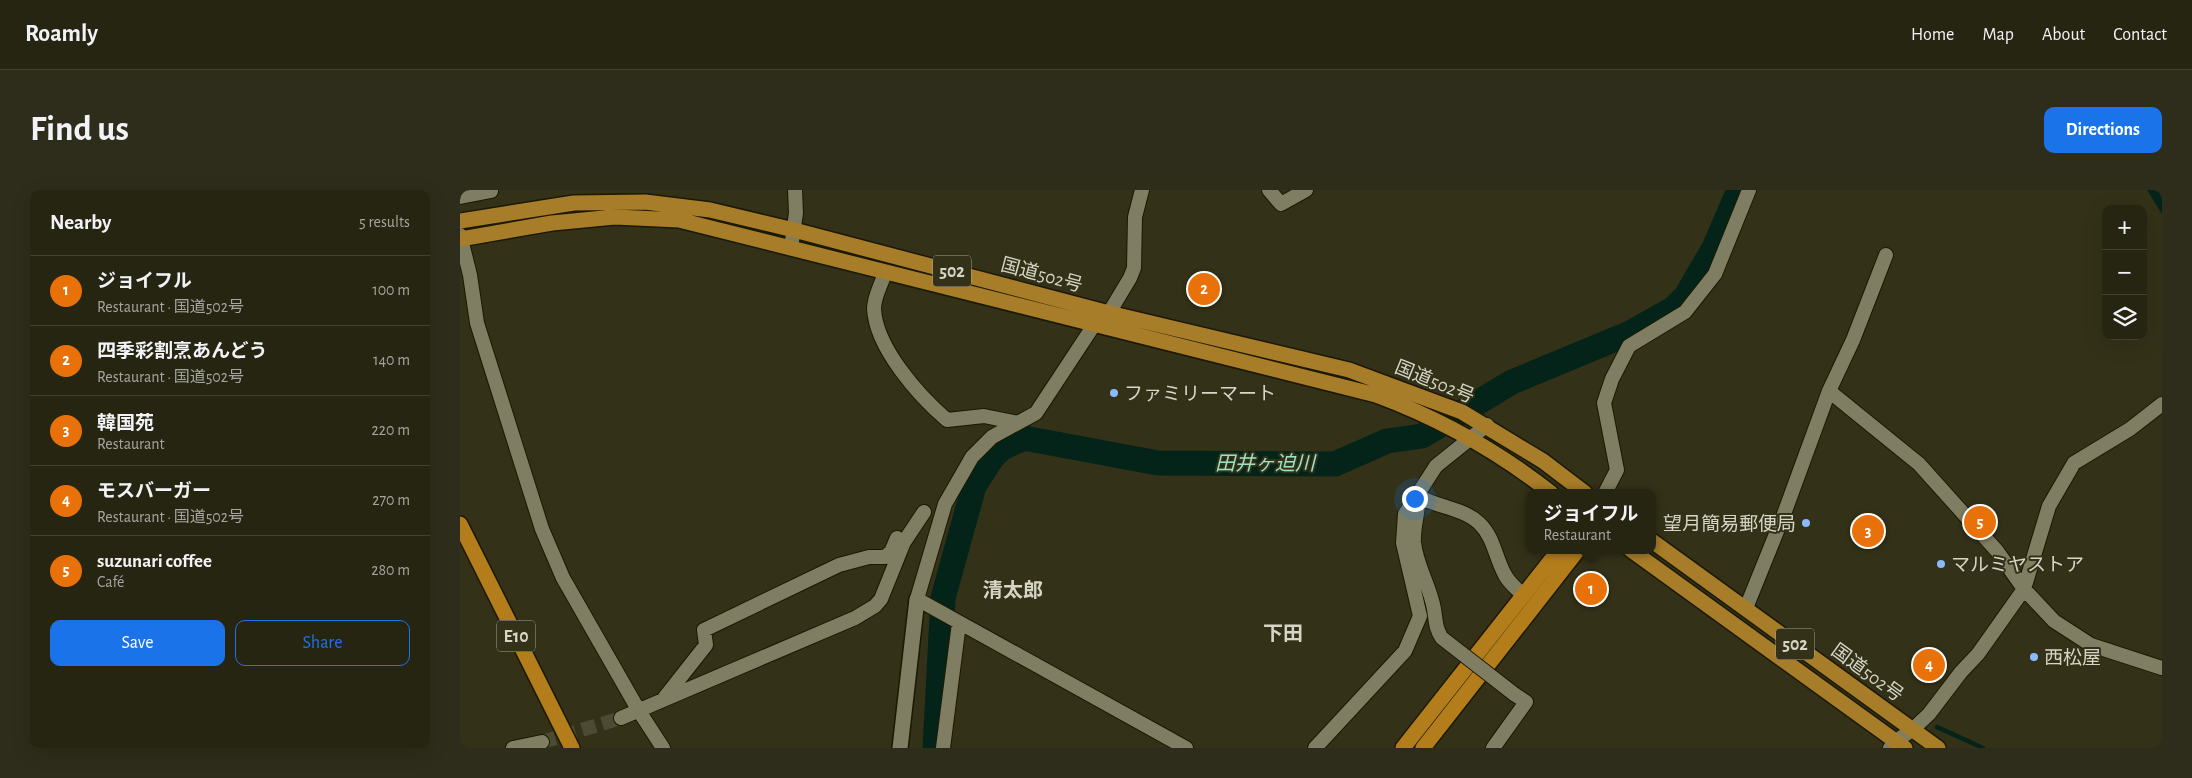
<!DOCTYPE html>
<html lang="en">
<head>
<meta charset="utf-8">
<style>
  body { margin:0; font-family:"Alegreya Sans","Noto Sans JP",sans-serif; background:#2e2d1b; color:#f1f3f6 }
  .controls { position:absolute; right:15px; top:15px; display:grid; overflow:hidden; border-radius:10px; box-shadow:0 5px 20px #0002 }
  .controls button { width:45px; height:45px; display:grid; place-items:center; padding:0; border:0; border-bottom:1px solid #424232; background:#262512; color:#f1f3f6; font:25px sans-serif }
  .you { position:absolute; left:954px; top:308px; width:18px; height:18px; margin:-12px; border:4px solid #fff; border-radius:50%; background:#1a73e8; box-shadow:0 0 0 8px #1a73e833 }
  .badge { display:grid; place-items:center; width:32px; height:32px; border-radius:50%; background:#1a73e8; color:#fff; font-size:16px; font-weight:700 }
  .pin { position:absolute; translate:-50% -50%; border:2px solid #fff; box-shadow:0 1px 5px #0006 }
  .popup { position:absolute; left:1066px; top:299px; width:130px; height:65px; box-sizing:border-box; display:grid; place-content:center; border-radius:10px; background:#262512; filter:drop-shadow(0 1px 4px #0005); font-size:16px; white-space:nowrap; color:#a4a59f }
  .popup b { font-size:19px; color:#f1f3f6 }
  .popup::after { content:''; position:absolute; left:50%; top:100%; margin-left:-10px; border:10px solid transparent; border-top-color:#262512 }
  .list { margin:0; padding:0; list-style:none }
  h2 { display:flex; justify-content:space-between; align-items:center; height:65px; margin:0; padding:0 20px; font-size:21px }
  h2 small { font-size:16px; font-weight:400; color:#a4a59f }
  .list li { display:grid; grid-template-columns:32px 1fr auto; gap:15px; align-items:center; box-sizing:border-box; height:70px; padding:0 20px; border-top:1px solid #424232 }
  .list b { display:block; font-size:19px; white-space:nowrap }
  .list p { margin:0; font-size:16px; white-space:nowrap; color:#a4a59f }
  .list em { font-size:16px; font-style:normal; color:#a4a59f }
  .actions { display:flex; gap:10px; padding:15px 20px }
  .actions a { flex:1; padding:11px 0; border:1px solid #1a73e8; border-radius:10px; text-align:center; font-size:18px; color:#1a73e8 }
  .actions .main { background:#1a73e8; color:#fff }
  .icon { flex:none; width:28px; height:28px; fill:none; stroke:currentColor; stroke-width:2; stroke-linecap:round; stroke-linejoin:round }
  .map { position:relative; flex:none; width:1702px; height:558px; overflow:hidden; border-radius:10px }
  header { display:flex; align-items:center; gap:30px; box-sizing:border-box; height:70px; padding:0 25px; background:#262512; border-bottom:1px solid #424232 }
  header strong { font-size:24px }
  nav { display:flex; gap:28px; margin-inline-start:auto; font-size:18px }
  .intro { display:flex; align-items:center; justify-content:space-between; box-sizing:border-box; height:120px; padding:0 30px }
  h1 { margin:0; font-size:35px }
  .button { padding:12px 22px; border-radius:10px; background:#1a73e8; color:#fff; font-size:18px; font-weight:700 }
  main { display:flex; gap:30px; padding:0 30px }
  aside { flex:1; background:#262512; border-radius:10px; box-shadow:0 5px 20px #0002 }
  .map>svg:first-child { display:block }
</style>
</head>
<body>
<header>
<strong>Roamly</strong>
<nav><a>Home</a><a>Map</a><a>About</a><a>Contact</a></nav>
</header>
<div class="intro"><h1>Find us</h1><a class="button">Directions</a></div>
<main>
<aside>
<h2>Nearby<small>5 results</small></h2>
<ul class="list">
<li><span class="badge" style="background:#e8710a">1</span><div><b>ジョイフル</b><p>Restaurant · 国道502号</p></div><em>100 m</em></li>
<li><span class="badge" style="background:#e8710a">2</span><div><b>四季彩割烹あんどう</b><p>Restaurant · 国道502号</p></div><em>140 m</em></li>
<li><span class="badge" style="background:#e8710a">3</span><div><b>韓国苑</b><p>Restaurant</p></div><em>220 m</em></li>
<li><span class="badge" style="background:#e8710a">4</span><div><b>モスバーガー</b><p>Restaurant · 国道502号</p></div><em>270 m</em></li>
<li><span class="badge" style="background:#e8710a">5</span><div><b>suzunari coffee</b><p>Café</p></div><em>280 m</em></li>
</ul>
<div class="actions"><a class="main">Save</a><a>Share</a></div>
</aside>
<div class="map">
<svg width="1702" height="558" viewBox="0 0 1702 558">
  <rect width="100%" height="100%" fill="#333118"/>
  <path fill="#042419" d="M1687,0H1702V24Z"/>
  <g fill="none" stroke-linecap="round" stroke-linejoin="round">
    <path stroke="#042419" stroke-width="4.5" d="M1477,537L1523,558"/>
    <path stroke="#042419" stroke-width="25" d="M475,558L483,408L514,296L532,268L542,258L564,248L698,273L875,274L927,251L962,246L1052,192L1170,143L1214,118L1226,106L1254,58L1279,0"/>
    <path stroke="#4b4a32" stroke-width="14" stroke-dasharray="14 7" stroke-linecap="butt" d="M82,552L161,528"/>
    <defs>
      <path id="minor" d="M682,0L675,27L674,78L670,88L649,123L634,135L576,223L532,247L512,267L485,314L457,409L726,558
        M809,0L821,14L846,0
        M0,7L31,1
        M0,45L10,85L17,133L82,339L103,388L179,521L203,558
        M331,58L336,23L335,0
        M425,82C422,94 414,106 414,119C416,158 459,206 487,230L524,226L558,233
        M1369,201L1459,274L1537,361L1564,399L1594,431L1631,455L1702,478
        M1145,303L1157,280L1144,213L1152,189L1169,156L1225,122L1255,84L1289,0
        M958,306C976,317 1003,318 1019,333C1034,347 1035,367 1045,385C1049,393 1056,398 1063,405
        M958,306C959,324 953,336 954,352C956,375 970,396 974,419C976,430 975,438 982,448
        M1286,418L1324,324L1369,201L1393,150L1426,65
        M205,507L246,455L244,440L379,375L409,367H425L431,362L437,348
        M161,528L395,428L415,416L421,409L444,352L464,322
        M53,558L82,552
        M483,558L499,433
        M855,558L945,461L960,426L943,353L945,324L976,276L1027,235
        M1033,558L1066,512L1054,504
        M1430,558L1436,551L1452,540L1469,524L1501,482L1518,464L1564,399L1589,316L1614,273L1670,239L1702,214"/>
      <path id="tertiary" d="M440,558L457,409"/>
      <path id="trunk" d="M0,31L114,13L185,12L250,20L334,40L649,123L889,180L1002,222L1083,271L1125,303
        M0,49L92,33L155,27L219,30L916,205C978,228 1039,262 1091,303
        M1192,351L1478,558
        M1171,360L1445,558"/>
      <path id="motorway" d="M0,334L112,558
        M943,558L1099,360
        M963,558L1118,360"/>
    </defs>
    <use href="#minor" stroke="#1b1902" stroke-width="16"/>
    <use href="#tertiary" stroke="#1b1902" stroke-width="18"/>
    <use href="#trunk" stroke="#1b1902" stroke-width="18"/>
    <use href="#motorway" stroke="#1b1902" stroke-width="18"/>
    <use href="#minor" stroke="#7f7e62" stroke-width="14"/>
    <use href="#tertiary" stroke="#7f7e62" stroke-width="15"/>
    <use href="#trunk" stroke="#a87d29" stroke-width="15"/>
    <use href="#motorway" stroke="#b37d1b" stroke-width="15"/>
    <defs>
      <path id="minor-bridge" d="M982,448L1054,504"/>
    </defs>
    <use href="#minor-bridge" stroke="#1b1902" stroke-width="16" stroke-linecap="butt"/>
    <use href="#minor-bridge" stroke="#7f7e62" stroke-width="14"/>
  </g>
  <g fill="#8abafc" stroke="#333118" stroke-width="2">
    <circle cx="654" cy="203" r="5"/>
    <circle cx="1346" cy="333" r="5"/>
    <circle cx="1481" cy="374" r="5"/>
    <circle cx="1574" cy="467" r="5"/>
  </g>
  <g text-anchor="middle" stroke-width="4" stroke-linejoin="round" paint-order="stroke">
    <g fill="#333118" stroke="#a4a492" stroke-width="1">
      <rect x="473" y="65.5" width="38" height="31" rx="4"/>
      <rect x="37" y="430.5" width="38" height="31" rx="4"/>
      <rect x="1316" y="438.5" width="38" height="31" rx="4"/>
    </g>
    <g font-size="18" font-weight="bold" fill="#d5d5c6">
      <text x="492" y="87">502</text>
      <text x="56" y="452">E10</text>
      <text x="1335" y="460">502</text>
    </g>
    <g font-size="19" fill="#d5d5c6" stroke="#333118">
      <text transform="translate(582 84) rotate(15)" y="7">国道502号</text>
      <text transform="translate(975 191) rotate(22)" y="7">国道502号</text>
      <text transform="translate(1408 482) rotate(36)" y="7">国道502号</text>
    </g>
    <g font-size="19" fill="#d5d5c6" stroke="#333118" text-anchor="start">
      <text x="664" y="210">ファミリーマート</text>
      <text x="1336" y="340" text-anchor="end">望月簡易郵便局</text>
      <text x="1491" y="381">マルミヤストア</text>
      <text x="1584" y="474">西松屋</text>
    </g>
    <g font-size="20" font-style="italic" fill="#9ae2c4" stroke="#333118">
      <text x="805" y="280">田井ヶ迫川</text>
    </g>
    <g font-size="20" font-weight="bold" fill="#d5d5c6" stroke="#333118">
      <text x="553" y="407">清太郎</text>
      <text x="823" y="450">下田</text>
    </g>
  </g>
</svg>
<div class="controls">
<button>+</button>
<button>−</button>
<button><svg class="icon" aria-label="layers" viewBox="0 0 24 24"><path d="M12 4l9 5-9 5-9-5zM3 14l9 5 9-5"/></svg></button>
</div>
<div class="you"></div>
<div class="pin badge" style="left:1131px;top:399px;background:#e8710a">1</div>
<div class="popup"><b>ジョイフル</b>Restaurant</div>
<div class="pin badge" style="left:744px;top:99px;background:#e8710a">2</div>
<div class="pin badge" style="left:1408px;top:341px;background:#e8710a">3</div>
<div class="pin badge" style="left:1469px;top:475px;background:#e8710a">4</div>
<div class="pin badge" style="left:1520px;top:332px;background:#e8710a">5</div>
</div>
</main>
</body>
</html>
